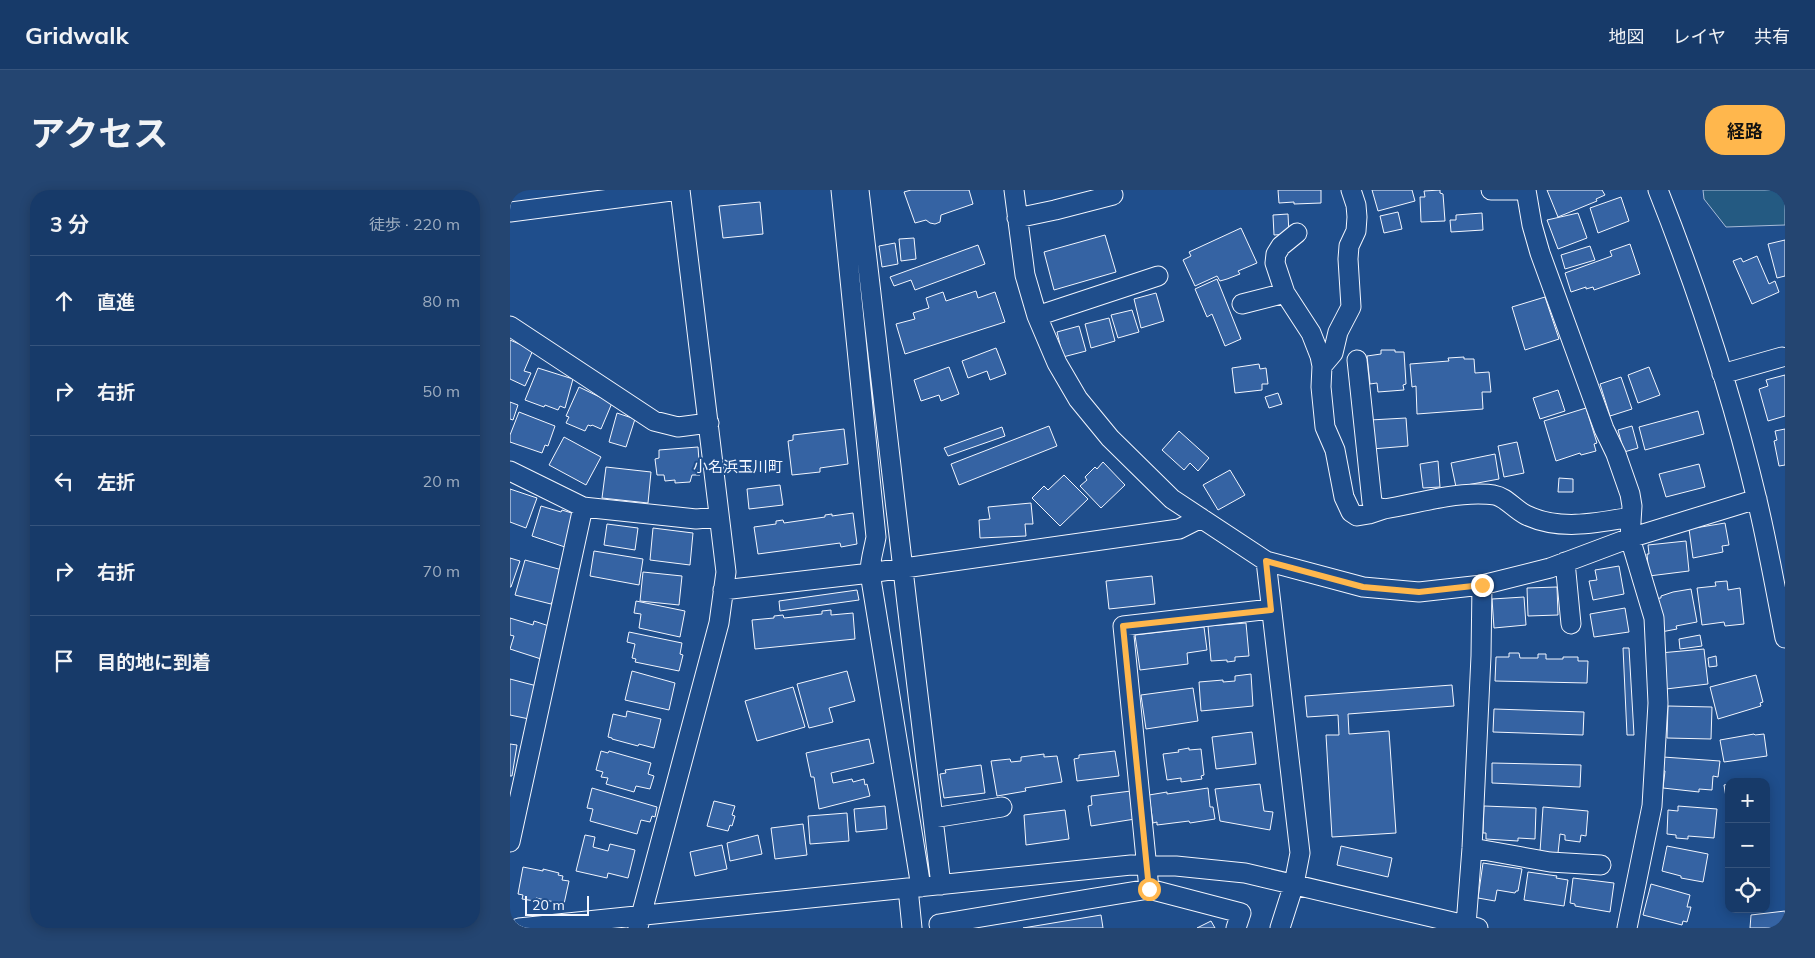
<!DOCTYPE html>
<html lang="ja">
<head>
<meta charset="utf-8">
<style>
  body { margin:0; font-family:Mulish,"Noto Sans JP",sans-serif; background:#244571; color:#f1f3f6 }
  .controls { position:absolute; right:15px; bottom:15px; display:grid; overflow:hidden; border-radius:10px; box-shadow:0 2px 12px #0003 }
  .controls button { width:45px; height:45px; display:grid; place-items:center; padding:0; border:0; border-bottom:1px solid #36547d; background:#173a69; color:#f1f3f6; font:25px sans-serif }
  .scale { position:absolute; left:15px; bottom:12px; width:64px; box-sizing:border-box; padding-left:5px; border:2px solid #f2f6ff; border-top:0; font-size:14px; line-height:18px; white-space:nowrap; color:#f2f6ff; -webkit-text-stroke:4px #1f4e8c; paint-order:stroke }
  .stop { position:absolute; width:15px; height:15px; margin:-11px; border:4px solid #ffb74d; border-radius:50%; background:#fff }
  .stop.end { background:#ffb74d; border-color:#fff; box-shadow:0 1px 5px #0008 }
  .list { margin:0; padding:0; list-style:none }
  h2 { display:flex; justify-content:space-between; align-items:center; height:65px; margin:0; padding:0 20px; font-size:21px }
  h2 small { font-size:16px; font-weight:400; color:#9eadc0 }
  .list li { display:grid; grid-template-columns:32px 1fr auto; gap:15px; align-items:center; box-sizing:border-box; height:90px; padding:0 20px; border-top:1px solid #36547d }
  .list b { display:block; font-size:19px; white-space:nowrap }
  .list em { font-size:16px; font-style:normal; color:#9eadc0 }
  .icon { flex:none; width:28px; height:28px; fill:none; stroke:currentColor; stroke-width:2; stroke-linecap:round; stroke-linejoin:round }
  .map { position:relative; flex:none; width:1275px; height:738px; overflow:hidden; border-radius:20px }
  header { display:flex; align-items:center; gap:30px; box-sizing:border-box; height:70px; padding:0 25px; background:#173a69; border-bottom:1px solid #36547d }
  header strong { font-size:24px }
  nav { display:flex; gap:28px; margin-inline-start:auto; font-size:18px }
  .intro { display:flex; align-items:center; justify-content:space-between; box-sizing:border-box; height:120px; padding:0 30px }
  h1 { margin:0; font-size:35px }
  .button { padding:12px 22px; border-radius:20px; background:#ffb74d; color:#111; font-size:18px; font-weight:700 }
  main { display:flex; gap:30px; padding:0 30px }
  aside { flex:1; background:#173a69; border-radius:20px; box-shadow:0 2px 12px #0003 }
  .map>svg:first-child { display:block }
</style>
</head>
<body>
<header>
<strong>Gridwalk</strong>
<nav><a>地図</a><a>レイヤ</a><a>共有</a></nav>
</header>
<div class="intro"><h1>アクセス</h1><a class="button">経路</a></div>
<main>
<aside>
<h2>3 分<small>徒歩 · 220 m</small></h2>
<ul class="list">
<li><svg class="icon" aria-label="ahead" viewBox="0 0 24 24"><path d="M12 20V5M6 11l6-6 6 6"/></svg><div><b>直進</b></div><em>80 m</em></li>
<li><svg class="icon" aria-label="right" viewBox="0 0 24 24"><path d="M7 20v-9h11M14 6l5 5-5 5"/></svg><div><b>右折</b></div><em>50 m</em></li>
<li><svg class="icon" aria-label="left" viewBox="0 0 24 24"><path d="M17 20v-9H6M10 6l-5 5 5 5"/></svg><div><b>左折</b></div><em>20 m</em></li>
<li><svg class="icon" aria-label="right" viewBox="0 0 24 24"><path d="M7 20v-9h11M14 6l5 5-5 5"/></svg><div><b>右折</b></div><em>70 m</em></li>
<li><svg class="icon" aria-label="arrive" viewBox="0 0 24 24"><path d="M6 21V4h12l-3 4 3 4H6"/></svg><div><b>目的地に到着</b></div></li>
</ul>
</aside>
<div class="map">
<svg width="1275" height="738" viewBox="0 0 1275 738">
  <rect width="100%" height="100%" fill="#1f4e8c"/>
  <path fill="#245a82" stroke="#a8bbd7" d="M1193,0H1275V35L1216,37L1194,9Z"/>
  <path fill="#3563a3" stroke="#f2f6ff" d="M401,0H459L463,14L431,25L430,32L425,34L420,33L416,30L405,33L394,2Z
    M768,0H811V13L784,14V12L769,13Z
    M862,0H902L905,11L868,21Z
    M930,0V3L933,4L935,31L911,32L910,7H915L914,1Z
    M1037,0H1092L1095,5L1086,9L1087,11L1048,27Z
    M1111,7L1119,31L1088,43L1080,18Z
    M250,12L253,44L213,48L209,16Z
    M888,22L892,39L874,43L870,26Z
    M972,23L973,40L941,42L940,30H946V25Z
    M1068,23L1077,48L1048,59L1037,30Z
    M778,24L779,44L764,45L763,25Z
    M731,38L747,73L728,81L730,84L717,89L710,91L707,86L685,96L673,70L681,66L679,62Z
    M595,45L606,82L544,100L534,62Z
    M404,48L406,69L391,71L389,49Z
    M1275,50V86L1267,88L1258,54Z
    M385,53L388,74L372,77L369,56Z
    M1120,54L1130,84L1084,100L1083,97L1076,99V97L1061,102L1055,83L1102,66L1100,61Z
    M468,55L475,74L405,100L401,90L384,96L380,87Z
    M1080,56L1085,70L1055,79L1051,65Z
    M1247,66L1259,94L1265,91L1269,102L1242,114L1223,71L1231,68L1233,72Z
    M707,89L731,149L715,156L702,124L697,127L685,99Z
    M466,101L468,108L485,102L495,132L395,164L386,134L405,129L403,123L419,118L416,108L433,102L436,111Z
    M646,103L654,131L631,138L624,109Z
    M1035,107L1049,149L1015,160L1002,117Z
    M622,120L629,142L608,148L601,125Z
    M599,128L605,151L581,158L575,134Z
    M569,136L576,161L553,167L547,142Z
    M0,150L23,160L14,181L21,183L15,196L0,189Z
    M486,158L496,184L480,190L477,181L458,188L452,171Z
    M871,160H885V162H894L896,194L893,195L894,200L868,202L867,193L860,194L857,166L871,164Z
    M954,167V169H964L965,183L979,182L981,202H972L973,219L907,224L906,196L902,197L900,174L939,171L938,168Z
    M749,174L750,179L756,178L758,194H752V200L725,203L722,178Z
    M439,177L449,204L431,211L429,205L411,211L404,190Z
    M1139,177L1150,205L1128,213L1118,185Z
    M28,178L63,189L55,218L50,216L48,220L35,215L34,217L15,210Z
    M1275,185V226L1258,231L1249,199L1258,196L1256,190Z
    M1111,187L1122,219L1100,226L1090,194Z
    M69,197L102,213L91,239L82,235L81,236L78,235L75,241L56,233L59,227L56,226Z
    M1048,200L1055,221L1030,229L1023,208Z
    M768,203L772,214L759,218L755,207Z
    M0,212L8,215L3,230L0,229Z
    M1076,218L1087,253L1084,254L1086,261L1071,265L1070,263L1046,271L1034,231Z
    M1188,221L1194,244L1135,260L1129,237Z
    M9,222L45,236L38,256L35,255L32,263L0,252V245Z
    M107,223L125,229L116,257L99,252Z
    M896,228L898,256L862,259L860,230Z
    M539,236L547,256L449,295L441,274Z
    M1122,236L1128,258L1114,262L1108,240Z
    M492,237L495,246L438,266L434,258Z
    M334,239L338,274L310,278V282L282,285L278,251L283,250V245Z
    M1275,239V275L1269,276L1264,251L1267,250L1265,241Z
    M669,241L699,268L688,281L680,273L674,280L652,260Z
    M54,247L91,267L76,295L39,275Z
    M1007,252L1014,283L994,287L988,256Z
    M188,257L190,285H182L180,292L165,293V290L155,291L154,285H147L145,269L149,268V260Z
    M985,264L989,289L946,297L941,273Z
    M928,271L930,297L913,298L910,274Z
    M593,272L615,295L591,318L570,296L577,290L575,287L585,277L587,279Z
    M1189,274L1195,297L1156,307L1149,284Z
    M96,277L141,282L138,313L92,308Z
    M720,280L735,305L708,320L693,295Z
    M554,285L578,309L550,336L522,308L534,296L538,300Z
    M1049,288L1063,289V302H1048Z
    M270,295L273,315L239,319L237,299Z
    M0,299L27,308L16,338L0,332Z
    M521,313L523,334H515L516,346L470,348L469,330L480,329L478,317Z
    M31,316L51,322L52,320L68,325L58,358L22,346Z
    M343,323L347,354L331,357L330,353L248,364L244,337L266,334V331L273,330L274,333L315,327V325L322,324V326Z
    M1215,333L1219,355L1212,356L1213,362L1183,368L1179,339Z
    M97,334L128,338L125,360L94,355Z
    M143,338L183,343L180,375L140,370Z
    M1176,351L1179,381L1139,386L1137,364H1139L1138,355Z
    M84,361L133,369L129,395L80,386Z
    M0,368L10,371L1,397H0Z
    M15,370L56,381L48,413L42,412L41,414L5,405Z
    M1109,376L1114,404L1083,410L1079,391L1087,390L1085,380Z
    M133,382L172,386L169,415L130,411Z
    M642,386L645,414L599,419L596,391Z
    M1217,391L1218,400L1230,398L1234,434L1215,436L1214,432L1192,435L1187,398L1206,396L1205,392Z
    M1047,397L1048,425L1018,426L1017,398Z
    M1181,399L1187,432L1166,436L1167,439L1151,442L1142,409L1151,408V406L1163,402Z
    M347,400L349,410L270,421L269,411Z
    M1014,407L1016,435L984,438L982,409Z
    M126,411L175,421L170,447L129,438L131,424L124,423Z
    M1115,418L1119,442L1084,447L1080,424Z
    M321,420V425L343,423L345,449L245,459L242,430L264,428V426L273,425L274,428L312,424V421Z
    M0,428L23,435L24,431L42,437L31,469L0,459L4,446L0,445Z
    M736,433L739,466L725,467V471L717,472V470L701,471L698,436Z
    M694,437L697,460L677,463L678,474L630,480L625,445Z
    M119,442L172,453L170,464L173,465L169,481L125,472L126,469L122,468L125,454L117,452Z
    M1190,445L1192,456L1170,459L1169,449Z
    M1113,458H1119L1124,545H1117Z
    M1194,459L1198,494L1156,499L1150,463Z
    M999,463H1009L1010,468H1028V464H1036V469H1053V467H1068V471H1078L1077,493L985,491L986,467H999Z
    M1206,466L1207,476L1199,477L1198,468Z
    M122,481L165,493L159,520L115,510Z
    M337,481L345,511L319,518L323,532L299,538L287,494Z
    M741,484L743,516L691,521L689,492L713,490V492L725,491V486Z
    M1246,485L1253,512L1250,513L1251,516L1208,529L1200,497Z
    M0,489L27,496L19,529L0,525Z
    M942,495L944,516L838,524L839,544L879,541L886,643L822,647L816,545H829L828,525L797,527L795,506Z
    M283,497L295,537L247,551L235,511Z
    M683,498L688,531L636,539L631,505Z
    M1158,516L1202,517L1201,549L1157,548Z
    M984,519L1074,522L1073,545L983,542Z
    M117,521L151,529L144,558L129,554L128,556L102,549V548L98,547L103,524L116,527Z
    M742,542L746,574L706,579L702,547Z
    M1244,544L1245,545L1254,544L1257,566L1214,572L1210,550Z
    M359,549L364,573L321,583L323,593L342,589L343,592L354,589L355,595L357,594L360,606L309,619L304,587H301L296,563Z
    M0,554L7,555L2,586H0Z
    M679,558V560L691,559L694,585L691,586L692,589L671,592V588L657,590L653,564L669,562L668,560Z
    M91,561L98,563L99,561L141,573L138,584L144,586L140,599L126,596L124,602L96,594L98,588L91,587L93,582L86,580Z
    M605,561L609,586L567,591L564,569L569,568V565Z
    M534,564V567L547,566L552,592L515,598L516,601L487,606L481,571L500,569L501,572L511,571V567Z
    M1153,567L1210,571L1208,587L1203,586L1202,600L1189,599V602L1153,598L1155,581L1151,580Z
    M982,573L1071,575L1070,597L982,593Z
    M471,575L475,603L434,608L430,584L436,583L435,580Z
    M750,594L754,621L763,622L760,640L710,631L705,599Z
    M1219,594V619H1218L1214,595Z
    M82,598L147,617L145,627L142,626L140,632L131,630L127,644L80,631L83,619L77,618Z
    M698,598L700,617H703L705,629L680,633L679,631L647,635V632L643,633L639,605L657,602V604Z
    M621,601L625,629L581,636L578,616L582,615L581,606Z
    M204,611L225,616L222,625L225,626L222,636L220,635L218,641L197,636Z
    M375,616L377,639L346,642L344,619Z
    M974,616L1026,618L1025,649L1008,648V651L976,649V643H973Z
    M1168,616L1207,619L1204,648L1178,646V649L1166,648V645L1157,644L1158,620L1168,621Z
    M1033,617L1078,621L1076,646L1071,645L1070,652L1055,650V645L1050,644L1048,663L1030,662Z
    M555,620L559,649L516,655L514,625Z
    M337,623L339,651L300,654L298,626Z
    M293,634L297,665L265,669L261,638Z
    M75,645L85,647L83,657L98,661L100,654L125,660L118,688L98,683L97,688L66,681Z
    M248,645L252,664L220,671L217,653Z
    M212,655L217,679L185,686L180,662Z
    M831,656L882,668L878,687L827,675Z
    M1157,656L1198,664L1193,692L1171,688V686L1152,681Z
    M973,673L1012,679L1008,701H1006L1005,703L987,700L985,711L968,708Z
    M13,677L33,681V679L49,683L48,685L53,686L52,690L59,691L54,714L26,708L25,711L12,709L13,705L8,704Z
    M1018,682L1047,686L1046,688L1058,690L1054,716L1014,710Z
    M1063,688L1104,693L1100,722L1065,716V714L1060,713Z
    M1141,694L1180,705L1177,717H1181L1177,732L1173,731L1172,735L1133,725Z
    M1275,721V738H1240L1241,725Z
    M591,725L593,738H513Z
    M701,731L705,738H687Z"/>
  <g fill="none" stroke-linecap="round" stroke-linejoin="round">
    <defs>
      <path id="minor" d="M331,0L366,347C364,359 360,370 360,383L411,697
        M349,0L397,414L431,695
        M504,0L515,85L527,126L547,173L568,209L600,248L662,309L756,371L853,397L909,402L972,395L1040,378L1120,348L1247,309
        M981,0H1013
        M1016,0L1022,35L1030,63L1094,239L1106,264L1120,304L1122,316L1120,348L1144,428L1148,513L1142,616L1117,738
        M1148,0C1188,101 1222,205 1247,310C1258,356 1266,402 1275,448
        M0,22L169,0
        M507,28L545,20L603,5
        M787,43L771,56L766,64L765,73L775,103L801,143L810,166L812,176L811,197L815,237L825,260L834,307L841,322L847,326L859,324L874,319
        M732,114L775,103
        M527,126L648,86
        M0,136L144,231L168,237L199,233
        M847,170L862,312L866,317L874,319C905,314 936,304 968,304C973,304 979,304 984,305C996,307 1004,319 1016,325C1049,341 1087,333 1121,327
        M812,176L823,163L828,142L841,117L838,69L839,56L846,41L847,27L846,15L841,0
        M1212,184L1272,167
        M0,281L73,317L186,329L209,327
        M756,371L790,663L784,694L770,738
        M1055,372L1061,434
        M213,400L352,384L669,339L691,328
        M423,628L492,617
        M0,652L73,317
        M962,658L1040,672L1091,675
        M398,698L402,738
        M639,699L731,723L726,738
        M956,735L962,658L971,466L972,395
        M128,737L209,433L216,382L170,0
        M9,738L621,675L666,676L735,683L968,738
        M430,738L429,734L639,699L613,436L761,419"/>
    </defs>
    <use href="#minor" stroke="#f2f6ff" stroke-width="21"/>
    <use href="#minor" stroke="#1f4e8c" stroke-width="19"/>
  </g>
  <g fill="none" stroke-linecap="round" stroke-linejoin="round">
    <path stroke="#ffb74d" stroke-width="6" d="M639,699L613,436L761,420L756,371L853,397L909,402L972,395"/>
  </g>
  <g text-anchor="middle" stroke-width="4" stroke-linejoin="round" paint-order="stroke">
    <g font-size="15" fill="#f2f6ff" stroke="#1f4e8c">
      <text x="228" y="282">小名浜玉川町</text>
    </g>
  </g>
</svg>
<div class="controls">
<button>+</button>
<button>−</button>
<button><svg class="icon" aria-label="locate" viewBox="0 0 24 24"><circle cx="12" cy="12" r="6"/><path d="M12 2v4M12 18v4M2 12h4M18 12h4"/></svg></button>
</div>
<div class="scale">20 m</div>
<div class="stop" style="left:639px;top:699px"></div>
<div class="stop end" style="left:972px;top:395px"></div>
</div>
</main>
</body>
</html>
